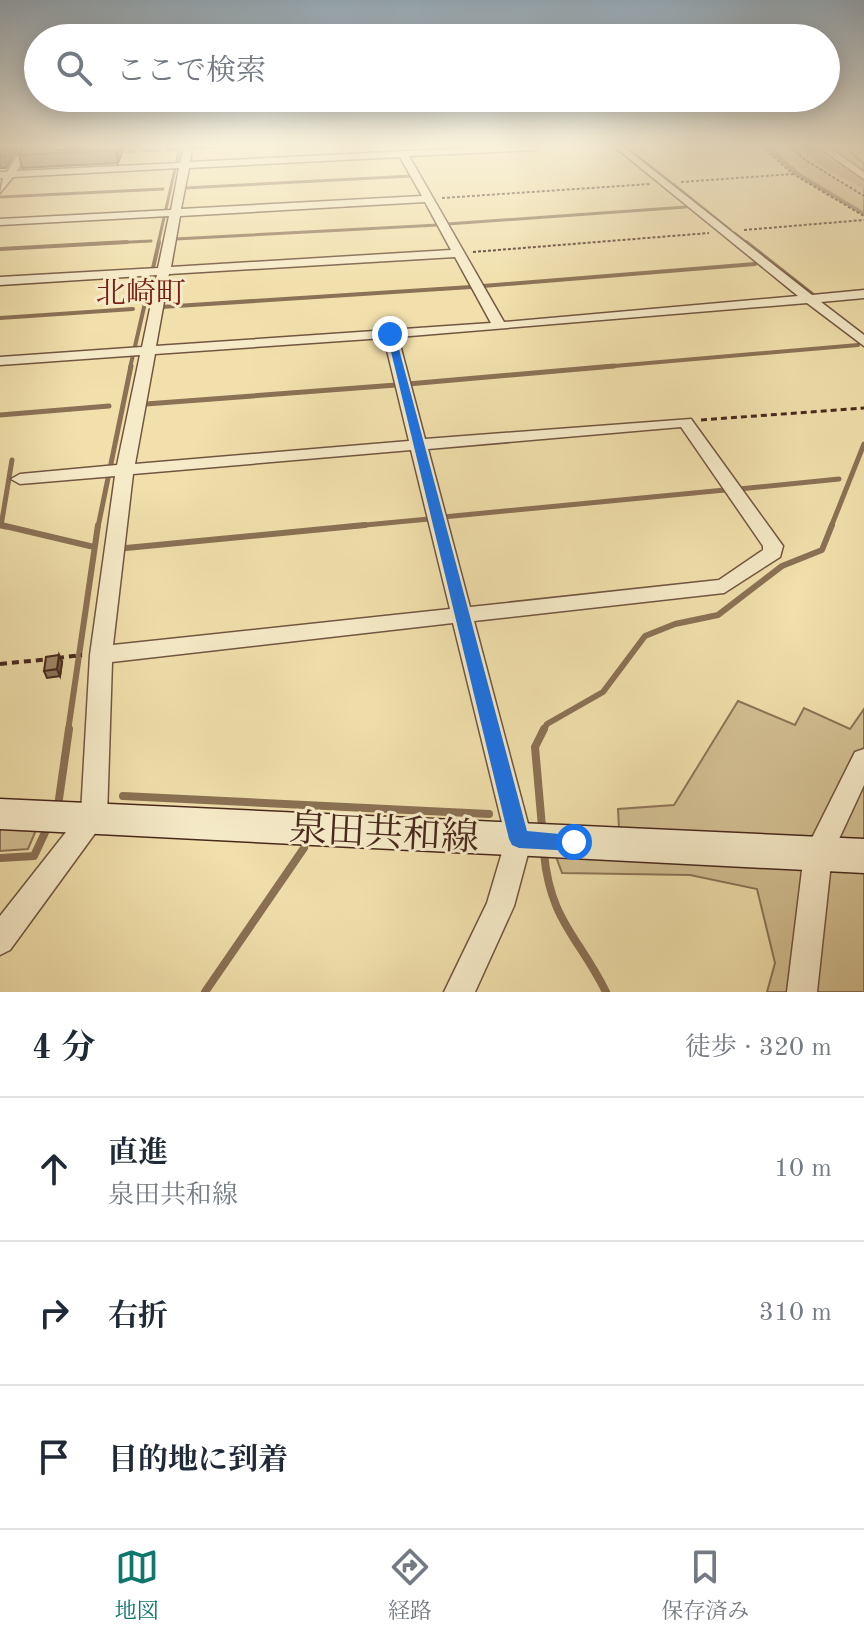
<!DOCTYPE html>
<html lang="ja">
<head>
<meta charset="utf-8">
<style>
  body { margin:0; font-family:"Old Standard TT","Noto Serif JP",serif; background:#f2f2f3; color:#1f2937 }
  .stop { position:absolute; width:24px; height:24px; margin:-18px; border:6px solid #1a73e8; border-radius:50%; background:#fff }
  .stop.end { background:#1a73e8; border-color:#fff; box-shadow:0 2px 8px #0008 }
  .list { margin:0; padding:0; list-style:none }
  h2 { display:flex; justify-content:space-between; align-items:center; height:104px; margin:0; padding:0 32px; font-size:34px }
  h2 small { font-size:26px; font-weight:400; color:#747a83 }
  .list li { display:grid; grid-template-columns:52px 1fr auto; gap:24px; align-items:center; box-sizing:border-box; height:144px; padding:0 32px; border-top:2px solid #e0e1e3 }
  .list b { display:block; font-size:30px; white-space:nowrap }
  .list p { margin:0; font-size:26px; white-space:nowrap; color:#747a83 }
  .list em { font-size:26px; font-style:normal; color:#747a83 }
  .icon { flex:none; width:44px; height:44px; fill:none; stroke:currentColor; stroke-width:2; stroke-linecap:round; stroke-linejoin:round }
  .map { position:relative; flex:none; width:864px; height:992px; overflow:hidden }
  .search { position:absolute; background:#fff; box-shadow:0 4px 20px #0003; left:24px; right:24px; top:24px; height:88px; display:flex; align-items:center; gap:20px; box-sizing:border-box; padding:0 28px; border-radius:44px; color:#747a83; font-size:30px }
  .sheet { height:536px; background:#fff }
  nav { display:flex; justify-content:space-around; align-items:center; box-sizing:border-box; height:112px; border-top:2px solid #e0e1e3; background:#fff; font-size:22px; color:#747a83 }
  nav a { display:grid; justify-items:center; gap:4px }
  nav .on { color:#0f766e }
  .map>svg:first-child { display:block }
</style>
</head>
<body>
<div class="map">
<svg width="864" height="992" viewBox="0 0 864 992">
  <rect width="100%" height="100%" fill="#f1e0ac"/>
  <filter id="stains"><feTurbulence type="fractalNoise" baseFrequency=".0025" numOctaves="4"/><feColorMatrix values="0 0 0 0 .2 0 0 0 0 .09 0 0 0 0 .02 0 0 0 .5 -.17"/></filter>
  <radialGradient id="worn" r=".72"><stop offset=".6" stop-color="#630" stop-opacity="0"/><stop offset="1" stop-color="#630" stop-opacity=".3"/></radialGradient>
  <path fill="#d4c194" stroke="#8e7458" stroke-width="2" d="M769,147H846L864,164V213L798,173Z
    M738,701L795,725L804,708L850,729L864,709V839L619,829L618,809L674,805Z
    M0,821L39,823L28,849L0,851Z
    M554,851L864,867V992H767L775,963L757,889L690,875L562,873Z"/>
  <g fill="none" stroke-linecap="round" stroke-linejoin="round">
    <path stroke="#8b7155" stroke-width="3" d="M625,147L670,182
      M766,147L795,173L864,214
      M192,148L218,147
      M532,148L555,147
      M167,150L180,149
      M142,151L159,150
      M125,152L134,151
      M411,156L423,155
      M673,184L730,230
      M185,188L412,176L409,172
      M0,197L163,189
      M447,224L686,207
      M734,233L748,244
      M175,239L438,225
      M89,244L151,241
      M158,244L180,147"/>
    <path stroke="#8b7155" stroke-width="4" d="M746,242L816,297
      M0,249L127,242
      M483,286L755,264
      M161,307L471,287
      M0,318L133,309
      M130,368L159,242
      M591,368L858,345"/>
    <path stroke="#8b7155" stroke-width="5" d="M408,384L614,366
      M146,404L396,385
      M0,415L109,406
      M739,489L839,479
      M443,517L725,490
      M6,527L1,526L12,460
      M98,527L131,366
      M344,527L429,519
      M831,527L864,444"/>
    <path stroke="#8b7155" stroke-width="6" d="M1,525L94,547
      M126,548L365,525
      M68,731L98,525
      M543,731L547,724L603,692L645,636L675,624L718,615L782,566L822,550L832,525"/>
    <path stroke="#8b7155" stroke-width="8" d="M123,796L489,814
      M58,806L69,729
      M542,827L535,747L544,729
      M544,853C550,921 579,937 606,992
      M0,858L34,856L48,826
      M205,992L304,848"/>
    <path fill="#b8a17b" fill-rule="evenodd" d="M799,147H815L827,158L864,177V189L817,164Z"/>
    <defs>
      <path id="minor" d="M23,147H31L17,171L180,163L184,147H192L190,162L488,147H540L536,150L409,156L504,322L798,296L615,147H624L812,295L864,290V298L821,302L864,335V346L807,303L398,337L425,439L691,419L783,546L780,557L724,593L474,621L532,839L514,906L475,992H444L487,903L506,839L453,623L112,662L107,817L10,950L0,955V916L81,813L90,655L115,476L20,484L11,479L20,474L117,465L140,355L0,365V357L142,347L157,275L0,285V277L158,268L169,216L0,225V219L171,210L179,168L13,177L0,193L3,178H0V172H7ZM400,157L422,196L181,209L189,168ZM425,202L451,250L171,267L180,216ZM455,257L491,323L156,346L169,274ZM384,338L409,441L135,464L155,354ZM681,427L763,546V550L719,580L470,607L428,449ZM411,450L450,609L113,645L133,474Z
        M818,147H828L864,172V179Z
        M864,749V785L832,854L817,992H787L804,854L855,752Z"/>
      <path id="secondary" d="M0,799L864,839V873L0,829Z"/>
    </defs>
    <use href="#minor" stroke="#725641" stroke-width="3"/>
    <use href="#secondary" stroke="#48281d" stroke-width="3"/>
    <path stroke="#48281d" stroke-width="2" stroke-dasharray="3 2" stroke-linecap="butt" d="M762,147L793,174L864,216
      M793,147L802,158L864,196
      M681,182L793,174
      M442,198L650,184
      M744,230L864,220
      M473,252L709,233"/>
    <path stroke="#48281d" stroke-width="3" stroke-dasharray="6 4" stroke-linecap="butt" d="M701,420L864,408"/>
    <path stroke="#48281d" stroke-width="4" stroke-dasharray="7 5" stroke-linecap="butt" d="M57,658L82,655
      M0,664L50,659"/>
    <use href="#minor" fill="#f6ebc9" fill-rule="evenodd"/>
    <use href="#secondary" fill="#f6ebc9" fill-rule="evenodd"/>
  </g>
  <path fill="#8a7559" stroke="#48281d" stroke-width="2" d="M67,147H124L118,163L22,168L19,155L68,150Z
    M62,662L60,676L47,678L44,671Z"/>
  <path fill="#705f48" stroke="#48281d" stroke-width="2" d="M9,147H19L6,168H0V156Z
    M117,147H124L118,163L116,150Z
    M59,655L62,662L60,676L57,669Z"/>
  <path fill="#a08867" stroke="#48281d" stroke-width="2" d="M0,147H9L3,156H0Z
    M24,147H53L56,150L94,149L97,147H117L116,150L19,155Z
    M59,655L57,669L44,671L46,657Z"/>
  <linearGradient id="sky" x2="0" y2="1"><stop stop-color="#95acbc"/><stop offset="0.51" stop-color="#f9f1da"/><stop offset="1" stop-color="#f9f1da" stop-opacity="0"/></linearGradient>
  <rect width="864" height="286" fill="url(#sky)"/>
  <path fill="#1a73e8" d="M386,331L395,334L527,831L581,836L584,842L581,848L574,851L519,848L512,845L509,839Z"/>
  <g text-anchor="middle" stroke-width="6" stroke-linejoin="round" paint-order="stroke">
    <g font-size="30" fill="#7a1f14" stroke="#f6ebc9">
      <text x="141" y="303">北崎町</text>
    </g>
    <g font-size="38" fill="#48281d" stroke="#f6ebc9">
      <text transform="translate(384 832) rotate(3)" y="13">泉田共和線</text>
    </g>
  </g>
  <rect width="100%" height="100%" filter="url(#stains)"/>
  <rect width="100%" height="100%" fill="url(#worn)"/>
</svg>
<div class="stop" style="left:574px;top:842px"></div>
<div class="stop end" style="left:390px;top:334px"></div>
<div class="search"><svg class="icon" aria-label="search" viewBox="0 0 24 24"><circle cx="10" cy="10" r="6"/><path d="M15 15l6 6"/></svg>ここで検索</div>
</div>
<section class="sheet">
<h2>4 分<small>徒歩 · 320 m</small></h2>
<ul class="list">
<li><svg class="icon" aria-label="ahead" viewBox="0 0 24 24"><path d="M12 20V5M6 11l6-6 6 6"/></svg><div><b>直進</b><p>泉田共和線</p></div><em>10 m</em></li>
<li><svg class="icon" aria-label="right" viewBox="0 0 24 24"><path d="M7 20v-9h11M14 6l5 5-5 5"/></svg><div><b>右折</b></div><em>310 m</em></li>
<li><svg class="icon" aria-label="arrive" viewBox="0 0 24 24"><path d="M6 21V4h12l-3 4 3 4H6"/></svg><div><b>目的地に到着</b></div></li>
</ul>
</section>
<nav>
<a class="on"><svg class="icon" aria-label="map" viewBox="0 0 24 24"><path d="M3 6l6-2 6 2 6-2v14l-6 2-6-2-6 2zM9 4v14M15 6v14"/></svg>地図</a>
<a><svg class="icon" aria-label="directions" viewBox="0 0 24 24"><path d="M12 3l9 9-9 9-9-9zM9 14v-3h6M13 9l2 2-2 2"/></svg>経路</a>
<a><svg class="icon" aria-label="saved" viewBox="0 0 24 24"><path d="M7 4h10v16l-5-4-5 4z"/></svg>保存済み</a>
</nav>
</body>
</html>
